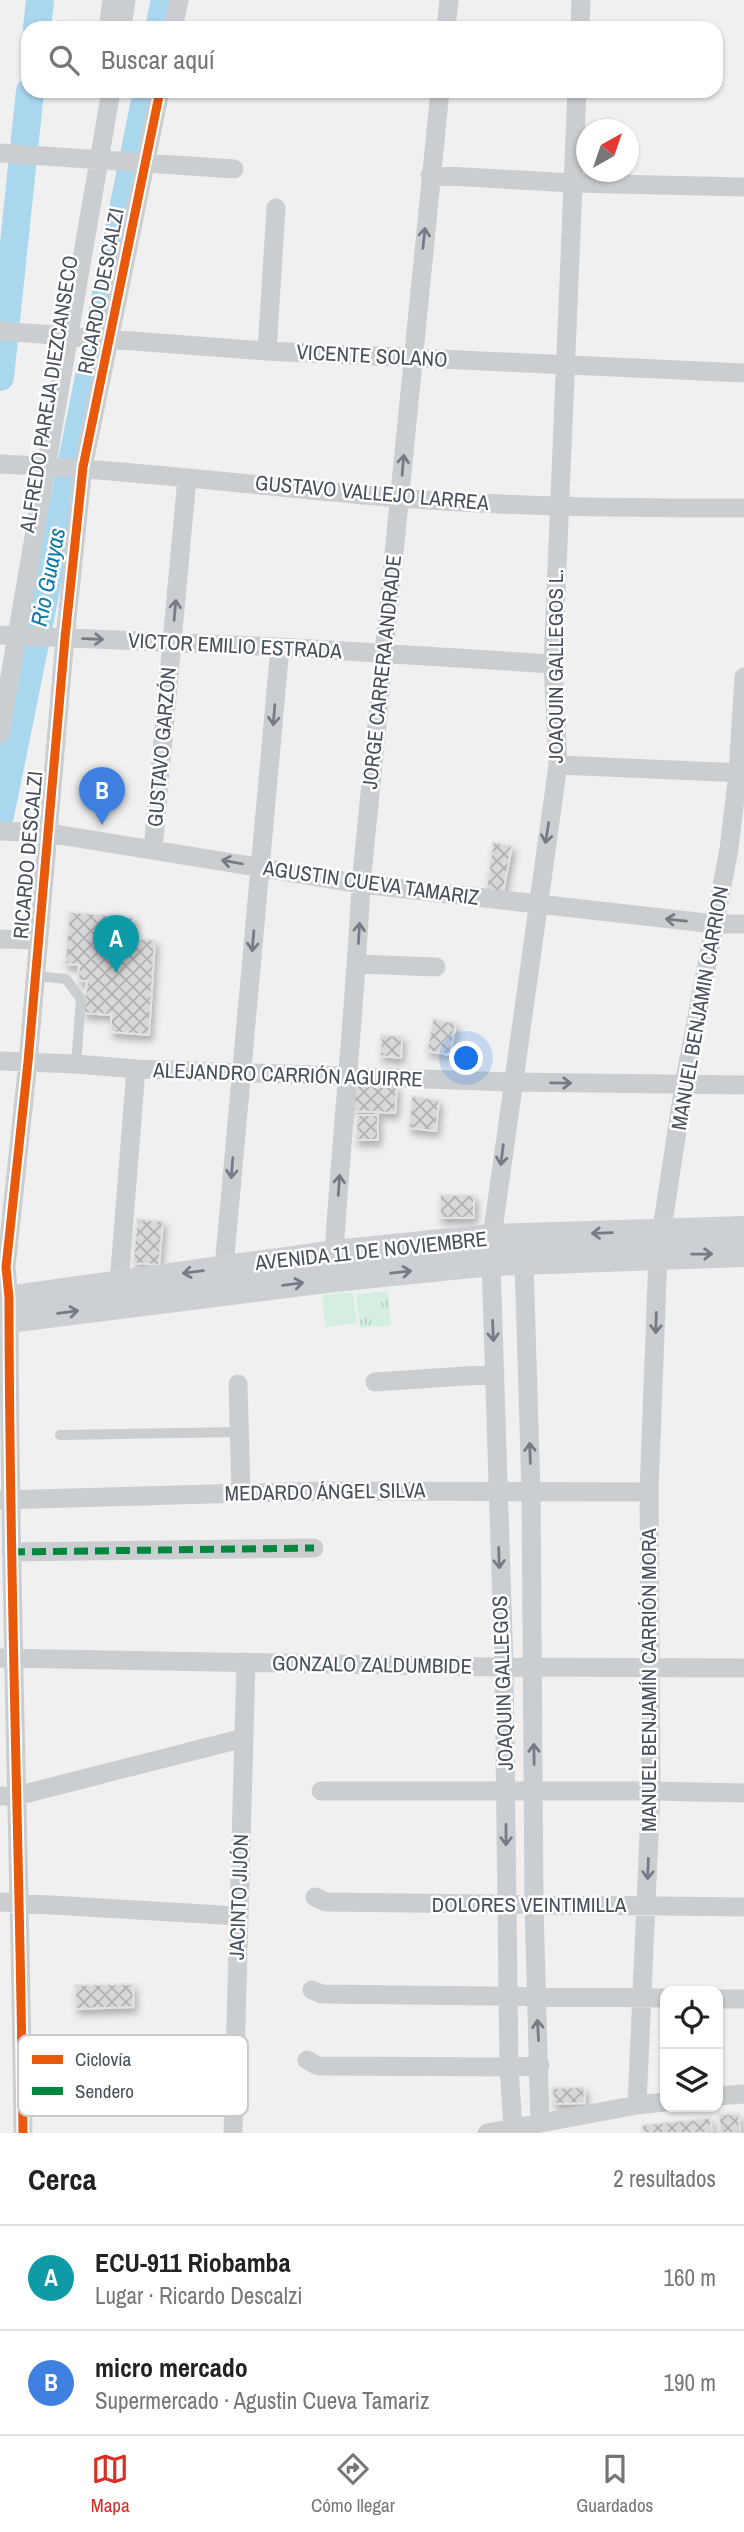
<!DOCTYPE html>
<html lang="es">
<head>
<meta charset="utf-8">
<style>
  body { margin:0; font-family:"Archivo Narrow",sans-serif; background:#f6f6f6; color:#222 }
  .controls { position:absolute; right:21px; bottom:21px; display:grid; overflow:hidden; border-radius:14px; box-shadow:0 2px 5px #0004 }
  .controls button { width:63px; height:63px; display:grid; place-items:center; padding:0; border:0; border-bottom:2px solid #e0e0e0; background:#fff; color:#222; font:35px sans-serif }
  .compass { position:absolute; left:576px; top:119px; width:63px; height:63px; border-radius:50%; background:#fff; box-shadow:0 2px 5px #0004; rotate:40deg }
  .you { position:absolute; left:467px; top:1059px; width:24px; height:24px; margin:-18px; border:5px solid #fff; border-radius:50%; background:#1a73e8; box-shadow:0 0 0 10px #1a73e833 }
  .badge { display:grid; place-items:center; width:46px; height:46px; border-radius:50%; background:#d93025; color:#fff; font-size:23px; font-weight:700 }
  .pin { position:absolute; translate:-50% -58px; filter:drop-shadow(0 2px 4px #0008) }
  .pin::after { content:''; position:absolute; top:37px; width:24px; height:21px; background:inherit; clip-path:polygon(0 0,100% 0,50% 100%) }
  .list { margin:0; padding:0; list-style:none }
  h2 { display:flex; justify-content:space-between; align-items:center; height:91px; margin:0; padding:0 28px; font-size:30px }
  h2 small { font-size:23px; font-weight:400; color:#767676 }
  .list li { display:grid; grid-template-columns:46px 1fr auto; gap:21px; align-items:center; box-sizing:border-box; height:105px; padding:0 28px; border-top:2px solid #e0e0e0 }
  .list b { display:block; font-size:26px; white-space:nowrap }
  .list p { margin:0; font-size:23px; white-space:nowrap; color:#767676 }
  .list em { font-size:23px; font-style:normal; color:#767676 }
  .icon { flex:none; width:38px; height:38px; fill:none; stroke:currentColor; stroke-width:2; stroke-linecap:round; stroke-linejoin:round }
  .map { position:relative; flex:none; width:744px; height:2133px; overflow:hidden }
  .search { position:absolute; background:#fff; box-shadow:0 2px 5px #0004; left:21px; right:21px; top:21px; height:77px; display:flex; align-items:center; gap:18px; box-sizing:border-box; padding:0 24px; border-radius:21px; color:#767676; font-size:26px }
  .sheet { height:301px; background:#fff }
  nav { display:flex; justify-content:space-around; align-items:center; box-sizing:border-box; height:98px; border-top:2px solid #e0e0e0; background:#fff; font-size:19px; color:#767676 }
  nav a { display:grid; justify-items:center; gap:4px }
  nav .on { color:#d93025 }
  .map>svg:first-child { display:block }
</style>
</head>
<body>
<div class="map">
<svg width="744" height="2133" viewBox="0 0 744 2133">
  <defs>
    <pattern id="park-tufts" width="24" height="20" patternUnits="userSpaceOnUse" patternTransform="scale(1.75)"><rect width="24" height="20" fill="#d4efe2"/><path d="M3 7l-1-3M5 7V3M7 7l1-3M15 17l-1-3M17 17v-4M19 17l1-3" fill="none" stroke="#b7cfc4"/></pattern>
    <pattern id="building-cross-hatch" width="8" height="8" patternUnits="userSpaceOnUse" patternTransform="scale(1.75)"><rect width="8" height="8" fill="#d8d8da"/><path d="M0 0l8 8M0 8l8-8" fill="none" stroke="#b1b2b4"/></pattern>
    <filter id="shadow"><feDropShadow dx="3" dy="5.5" stdDeviation="3.5" flood-color="#0004"/></filter>
  </defs>
  <rect width="100%" height="100%" fill="#f0f0f0"/>
  <path fill="url(#park-tufts)" d="M388,1291L391,1325L360,1328L356,1294Z"/>
  <path fill="#d4efe2" d="M353,1292L357,1323L325,1327L322,1295Z"/>
  <g fill="none" stroke-linecap="round" stroke-linejoin="round">
    <path stroke="#a9d7ed" stroke-width="28" d="M37,28L40,0
      M159,28L165,0
      M0,377L30,91
      M0,816L147,91"/>
  </g>
  <path fill="url(#building-cross-hatch)" stroke="#e1e2e3" stroke-width="2" filter="url(#shadow)" d="M493,842L512,846L503,893L486,891Z
    M69,912L133,917L132,939L155,940L149,1035L111,1032V1015L83,1013L87,981H78L79,965L65,964Z
    M433,1019L456,1023L450,1055L427,1051Z
    M381,1035L402,1036L401,1058L380,1056Z
    M354,1084L397,1086L395,1113L353,1111Z
    M412,1096L439,1100L436,1131L409,1128Z
    M357,1115H378V1140H356Z
    M440,1195H474V1218H440Z
    M137,1219L163,1221L159,1265L133,1263Z
    M133,1984L134,2007L76,2009L75,1985Z
    M584,2087L585,2103L553,2104L552,2088Z
    M719,2114H739L740,2133H720Z
    M710,2118L712,2133H643L642,2125Z"/>
  <g fill="none" stroke-linecap="round" stroke-linejoin="round">
    <path stroke="#cbced1" stroke-width="10" d="M35,976L66,979L81,999L76,1064
      M60,1435L239,1432"/>
    <path stroke="#cbced1" stroke-width="19" d="M108,28L112,0
      M122,28L126,0
      M173,28L179,0
      M446,28L449,0
      M580,28L581,0
      M0,153L234,169
      M430,175L573,183L744,187
      M0,331L267,351L744,373
      M267,351L276,208
      M0,464C134,470 267,487 400,498C515,507 629,508 744,508
      M0,635L280,647L553,664
      M0,734L111,91
      M558,765L744,773
      M0,831L48,833L361,884L715,924H744
      M153,849L187,478
      M0,939L38,940
      M357,964L436,967
      M0,1061L76,1064L136,1069L512,1082L744,1085
      M334,1253C342,1130 355,1007 361,884L440,91
      M524,1262L531,1491L534,1906L540,2123
      M224,1267L280,647
      M119,1283L136,1069
      M375,1382L495,1374
      M238,1384L241,1493
      M0,1500L322,1491L649,1492
      M11,1552L314,1548
      M1,1658L494,1667L744,1668
      M321,1791H651L744,1793
      M0,1796H16L244,1738
      M315,1897L326,1902L744,1907
      M0,1902L239,1916
      M312,1990L322,1994L665,1998
      M718,1999H744
      M307,2060L318,2066L509,2067L540,2065
      M718,2096L744,2094
      M637,2105L651,1791L649,1492L658,1255L684,1085L729,849L738,773L744,677
      M513,2129L509,2067L504,1667L491,1263L488,1250L492,1237L558,765L553,664L577,91
      M23,2133C20,1855 9,1576 9,1298L6,1267L28,1062L65,638L83,467L160,91
      M233,2133L246,1662
      M487,2133L637,2105L665,2102"/>
    <path stroke="#cccfd3" stroke-width="26" d="M0,1300L334,1253L492,1237L744,1229
      M0,1321L334,1279L491,1263L744,1254"/>
    <path stroke="#00873e" stroke-width="7" stroke-dasharray="14 7" stroke-linecap="butt" d="M11,1552L314,1548"/>
    <defs>
      <path id="cycleway" d="M23,2133C20,1855 9,1576 9,1298L6,1267L28,1062L65,638L83,467L160,91"/>
    </defs>
    <use href="#cycleway" stroke="#fff" stroke-width="13"/>
    <use href="#cycleway" stroke="#e8590c" stroke-width="9"/>
  </g>
  <defs><path id="oneway-shaft" d="M-6 0H5M1.5-3L5.5 0L1.5 3" fill="none" stroke-width="1.6" stroke-linecap="round" stroke-linejoin="round" transform="scale(1.75)"/></defs>
  <g stroke="#757c85">
    <use href="#oneway-shaft" transform="translate(424 238) rotate(-84)"/>
    <use href="#oneway-shaft" transform="translate(403 465) rotate(-85)"/>
    <use href="#oneway-shaft" transform="translate(175 610) rotate(-85)"/>
    <use href="#oneway-shaft" transform="translate(93 639) rotate(2)"/>
    <use href="#oneway-shaft" transform="translate(274 715) rotate(95)"/>
    <use href="#oneway-shaft" transform="translate(547 833) rotate(99)"/>
    <use href="#oneway-shaft" transform="translate(232 862) rotate(-170)"/>
    <use href="#oneway-shaft" transform="translate(676 920) rotate(-174)"/>
    <use href="#oneway-shaft" transform="translate(359 933) rotate(-87)"/>
    <use href="#oneway-shaft" transform="translate(253 941) rotate(95)"/>
    <use href="#oneway-shaft" transform="translate(561 1083) rotate(1)"/>
    <use href="#oneway-shaft" transform="translate(502 1155) rotate(97)"/>
    <use href="#oneway-shaft" transform="translate(232 1168) rotate(95)"/>
    <use href="#oneway-shaft" transform="translate(339 1185) rotate(-86)"/>
    <use href="#oneway-shaft" transform="translate(656 1323) rotate(92)"/>
    <use href="#oneway-shaft" transform="translate(493 1331) rotate(88)"/>
    <use href="#oneway-shaft" transform="translate(530 1453) rotate(-92)"/>
    <use href="#oneway-shaft" transform="translate(499 1558) rotate(88)"/>
    <use href="#oneway-shaft" transform="translate(534 1754) rotate(-91)"/>
    <use href="#oneway-shaft" transform="translate(506 1835) rotate(90)"/>
    <use href="#oneway-shaft" transform="translate(648 1869) rotate(92)"/>
    <use href="#oneway-shaft" transform="translate(538 2030) rotate(-93)"/>
  </g>
  <g stroke="#767c86">
    <use href="#oneway-shaft" transform="translate(602 1233) rotate(178)"/>
    <use href="#oneway-shaft" transform="translate(702 1254) rotate(-1)"/>
    <use href="#oneway-shaft" transform="translate(193 1272) rotate(172)"/>
    <use href="#oneway-shaft" transform="translate(401 1272) rotate(-6)"/>
    <use href="#oneway-shaft" transform="translate(293 1284) rotate(-7)"/>
    <use href="#oneway-shaft" transform="translate(68 1312) rotate(-7)"/>
  </g>
  <g text-anchor="middle" stroke-width="5" stroke-linejoin="round" paint-order="stroke">
    <g font-size="21" fill="#47505c" stroke="#fff">
      <text transform="translate(101 291) rotate(-79)" y="7">RICARDO DESCALZI</text>
      <text transform="translate(372 356) rotate(3)" y="7">VICENTE SOLANO</text>
      <text transform="translate(49 394) rotate(-81)" y="7">ALFREDO PAREJA DIEZCANSECO</text>
      <text transform="translate(372 493) rotate(5)" y="7">GUSTAVO VALLEJO LARREA</text>
      <text transform="translate(235 646) rotate(3)" y="7">VICTOR EMILIO ESTRADA</text>
      <text transform="translate(556 666) rotate(-90)" y="7">JOAQUIN GALLEGOS L.</text>
      <text transform="translate(382 672) rotate(-84)" y="7">JORGE CARRERA ANDRADE</text>
      <text transform="translate(162 747) rotate(-85)" y="7">GUSTAVO GARZÓN</text>
      <text transform="translate(28 855) rotate(-85)" y="7">RICARDO DESCALZI</text>
      <text transform="translate(371 883) rotate(8)" y="7">AGUSTIN CUEVA TAMARIZ</text>
      <text transform="translate(700 1008) rotate(-80)" y="7">MANUEL BENJAMIN CARRION</text>
      <text transform="translate(288 1075) rotate(2)" y="7">ALEJANDRO CARRIÓN AGUIRRE</text>
      <text transform="translate(371 1251) rotate(-6)" y="7">AVENIDA 11 DE NOVIEMBRE</text>
      <text transform="translate(325 1492) rotate(-1)" y="7">MEDARDO ÁNGEL SILVA</text>
      <text transform="translate(372 1665) rotate(1)" y="7">GONZALO ZALDUMBIDE</text>
      <text transform="translate(649 1680) rotate(-90)" y="7">MANUEL BENJAMÍN CARRIÓN MORA</text>
      <text transform="translate(503 1683) rotate(-92)" y="7">JOAQUIN GALLEGOS</text>
      <text transform="translate(239 1897) rotate(-88)" y="7">JACINTO JIJÓN</text>
      <text x="529" y="1912">DOLORES VEINTIMILLA</text>
    </g>
    <g font-size="23" font-style="italic" fill="#0d77a9" stroke="#fff">
      <text transform="translate(48 577) rotate(-79)" y="8">Rio Guayas</text>
    </g>
  </g>
  <rect x="18" y="2035" width="230" height="81" rx="10" fill="#fff" stroke="#c8cace" stroke-width="2"/>
  <rect x="32" y="2055" width="31" height="9" fill="#e8590c"/>
  <rect x="32" y="2087" width="31" height="8" fill="#00873e"/>
  <g font-size="19" fill="#47505c">
    <text x="75" y="2066">Ciclovía</text>
    <text x="75" y="2098">Sendero</text>
  </g>
</svg>
<div class="controls">
<button><svg class="icon" aria-label="locate" viewBox="0 0 24 24"><circle cx="12" cy="12" r="6"/><path d="M12 2v4M12 18v4M2 12h4M18 12h4"/></svg></button>
<button><svg class="icon" aria-label="layers" viewBox="0 0 24 24"><path d="M12 4l9 5-9 5-9-5zM3 14l9 5 9-5"/></svg></button>
</div>
<svg class="compass" viewBox="-18 -18 36 36"><path d="M0-13l5 13h-10z" fill="#e53935"/><path d="M0 13l5-13h-10z" fill="#767676"/></svg>
<div class="you"></div>
<div class="pin badge" style="left:116px;top:973px;background:#0f9aa8">A</div>
<div class="pin badge" style="left:102px;top:825px;background:#3f7fe0">B</div>
<div class="search"><svg class="icon" aria-label="search" viewBox="0 0 24 24"><circle cx="10" cy="10" r="6"/><path d="M15 15l6 6"/></svg>Buscar aquí</div>
</div>
<section class="sheet">
<h2>Cerca<small>2 resultados</small></h2>
<ul class="list">
<li><span class="badge" style="background:#0f9aa8">A</span><div><b>ECU-911 Riobamba</b><p>Lugar · Ricardo Descalzi</p></div><em>160 m</em></li>
<li><span class="badge" style="background:#3f7fe0">B</span><div><b>micro mercado</b><p>Supermercado · Agustin Cueva Tamariz</p></div><em>190 m</em></li>
</ul>
</section>
<nav>
<a class="on"><svg class="icon" aria-label="map" viewBox="0 0 24 24"><path d="M3 6l6-2 6 2 6-2v14l-6 2-6-2-6 2zM9 4v14M15 6v14"/></svg>Mapa</a>
<a><svg class="icon" aria-label="directions" viewBox="0 0 24 24"><path d="M12 3l9 9-9 9-9-9zM9 14v-3h6M13 9l2 2-2 2"/></svg>Cómo llegar</a>
<a><svg class="icon" aria-label="saved" viewBox="0 0 24 24"><path d="M7 4h10v16l-5-4-5 4z"/></svg>Guardados</a>
</nav>
</body>
</html>
